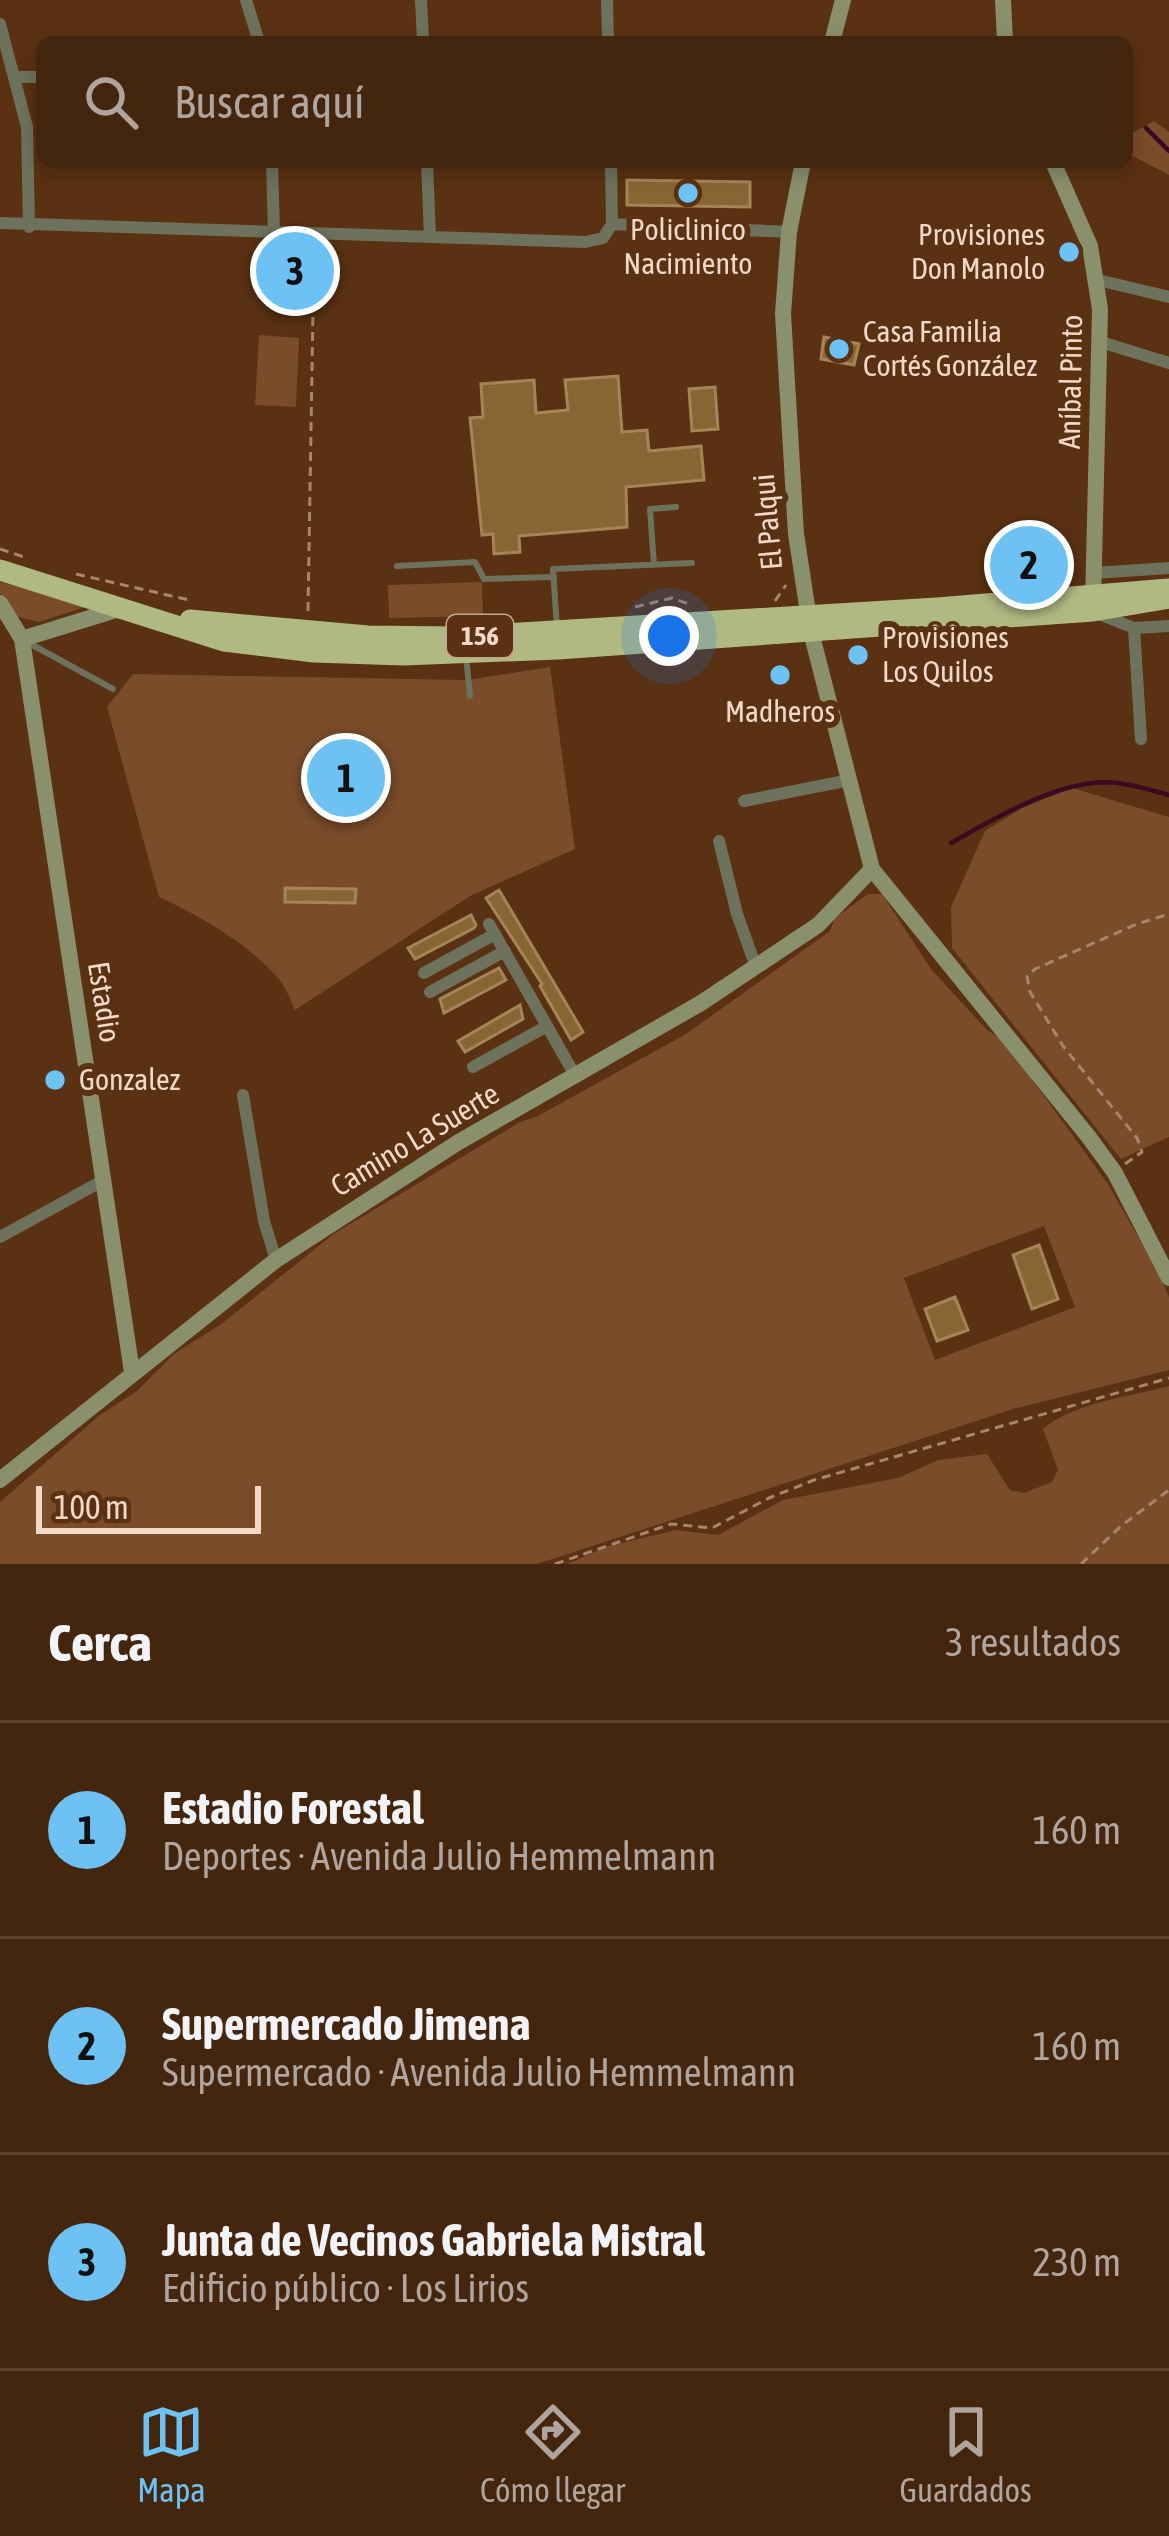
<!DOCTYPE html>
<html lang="es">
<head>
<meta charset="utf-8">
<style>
  body { margin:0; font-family:"Asap Condensed",sans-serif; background:#4e311c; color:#f1f3f6 }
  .scale { position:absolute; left:36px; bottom:30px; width:225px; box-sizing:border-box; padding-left:12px; border:6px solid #f2d8c8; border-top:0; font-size:33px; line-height:42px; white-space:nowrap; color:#f2d8c8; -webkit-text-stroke:9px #5a3112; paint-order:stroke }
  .you { position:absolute; left:669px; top:636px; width:42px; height:42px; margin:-30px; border:9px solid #fff; border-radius:50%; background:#1a73e8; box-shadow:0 0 0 18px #1a73e833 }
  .badge { display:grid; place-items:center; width:78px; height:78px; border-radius:50%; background:#6dc2f3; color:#111; font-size:39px; font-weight:700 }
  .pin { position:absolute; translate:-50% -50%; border:6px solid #fff; box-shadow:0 3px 12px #0006 }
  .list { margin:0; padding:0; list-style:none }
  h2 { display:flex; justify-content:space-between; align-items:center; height:156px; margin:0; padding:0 48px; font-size:51px }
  h2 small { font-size:39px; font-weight:400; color:#afa59e }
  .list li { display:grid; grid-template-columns:78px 1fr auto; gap:36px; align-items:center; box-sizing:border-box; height:216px; padding:0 48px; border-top:3px solid #5c422e }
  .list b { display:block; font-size:45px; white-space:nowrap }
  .list p { margin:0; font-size:39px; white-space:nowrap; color:#afa59e }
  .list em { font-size:39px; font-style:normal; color:#afa59e }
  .icon { flex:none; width:66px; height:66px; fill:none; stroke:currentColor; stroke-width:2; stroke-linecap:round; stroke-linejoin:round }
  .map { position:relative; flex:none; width:1169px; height:1564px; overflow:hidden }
  .search { position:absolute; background:#44250e; box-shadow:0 6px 18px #0003; left:36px; right:36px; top:36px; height:132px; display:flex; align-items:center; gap:30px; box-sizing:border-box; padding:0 42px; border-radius:18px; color:#afa59e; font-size:45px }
  .sheet { height:804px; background:#44250e }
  nav { display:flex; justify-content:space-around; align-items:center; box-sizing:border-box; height:168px; border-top:3px solid #5c422e; background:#44250e; font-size:33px; color:#afa59e }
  nav a { display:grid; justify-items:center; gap:6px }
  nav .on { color:#6dc2f3 }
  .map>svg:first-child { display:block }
</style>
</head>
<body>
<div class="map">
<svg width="1169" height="1564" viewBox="0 0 1169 1564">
  <rect width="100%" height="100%" fill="#5a3112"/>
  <path fill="#7a4c2a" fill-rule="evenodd" d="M1154,121L1169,132V175L1127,153V136Z
    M259,335L299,338L296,407L255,405Z
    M0,582L91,605L39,622L15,616L0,593Z
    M482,582L483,616L389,618L388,585Z
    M550,667L575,849L470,896L295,1010C290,999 285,985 277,977C246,942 200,916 159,897L107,707L133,674L468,680Z
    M1072,788L1169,817V1137L1121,1159L952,948L951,907L985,831L1022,808Z
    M868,894H882L931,969L986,1029L1004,1041L1108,1184L1157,1270L1169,1297V1370L1013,1409L537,1564H0V1502L100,1415L137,1391L175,1353L220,1325L335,1233L522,1121L536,1117L686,1034L830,931L835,918ZM1044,1226L1075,1307L935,1360L904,1278Z
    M1169,1386V1564H567L609,1546L676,1530L718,1535L783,1500L898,1478L938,1460L987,1454L1010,1490L1024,1493L1052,1482L1058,1470L1043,1429C1075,1402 1129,1397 1169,1386Z"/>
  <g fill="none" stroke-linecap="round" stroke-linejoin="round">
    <path stroke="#3b0921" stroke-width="4.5" d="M1146,128L1169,151
      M951,843C992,820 1046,788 1093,783C1119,780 1144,788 1169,795"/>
  </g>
  <path fill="#863" stroke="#a58457" stroke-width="3" d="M627,180L750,182V207L627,205Z
    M283,248L309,249L308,294H282Z
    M824,337L859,344L854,365L821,359Z
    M618,376L622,432L647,430L649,451L701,446L704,480L626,487L627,527L519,536L520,552L494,554L493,534L482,535L470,418L483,417L481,384L534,380L536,413L568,410L565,380Z
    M715,387L718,429L692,431L689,389Z
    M285,888L356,889L355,903L285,902Z
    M499,890L583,1032L571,1040L540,986L542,984L486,898Z
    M471,915L476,925L474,928L415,959L408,948Z
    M499,968L506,980L444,1013L440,999Z
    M520,1005L523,1019L465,1052L458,1041Z
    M1039,1245L1058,1299L1032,1309L1013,1255Z
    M955,1297L968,1330L937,1341L925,1309Z"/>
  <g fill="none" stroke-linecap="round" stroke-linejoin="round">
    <path stroke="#a7856e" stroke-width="3" stroke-dasharray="9 6" stroke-linecap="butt" d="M0,549L27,558
      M76,574L189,600
      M775,601L786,585
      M635,607L672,598L689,604
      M308,611L314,249
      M1125,1164L1142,1152L1137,1138L1063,1046L1030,992L1027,976L1035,969L1137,924L1169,914
      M555,1564L671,1524L712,1528L769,1498L814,1480L1169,1378
      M1081,1564L1121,1526L1169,1490"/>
    <path stroke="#6e725c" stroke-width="6" d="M654,565L650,509L676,507
      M397,566L475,562L484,579L554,577
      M557,628L553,569L692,563
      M25,641L113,689
      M466,656L470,696"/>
    <path stroke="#6e725c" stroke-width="12" d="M246,0L259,42
      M421,0L423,42
      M607,0L608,42
      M0,24L27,127L29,227
      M15,77H42
      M272,162L274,233
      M427,162L430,237
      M611,162L612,224
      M0,223L585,242L603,238L612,224
      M612,224L789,232
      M1098,280L1169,297
      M1101,342L1169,363
      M1094,573L1169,568
      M1094,612L1134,628L1169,626
      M1134,628L1141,739
      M744,801L850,780
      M719,841L737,914L756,967
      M489,924L576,1077
      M424,973L495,934
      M430,992L505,951
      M473,1067L547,1026
      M243,1095L264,1221L276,1260
      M0,1237L104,1180"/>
    <path stroke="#8a8f6c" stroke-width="16" d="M1003,0L1005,42
      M832,42L843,0
      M803,162L789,232L783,314L796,534L811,632L872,869L1088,1136L1115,1173L1169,1278
      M1053,162L1090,246L1100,309L1093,604
      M0,603L22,639L132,1372
      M22,639L122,608
      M0,1480L276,1260L457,1143L701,1003L818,925L872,869"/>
    <path stroke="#b1b983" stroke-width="21" d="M0,570L224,641L314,652L403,655L558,649L1093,611L1169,598
      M190,620L368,636L453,637L937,608L1169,589"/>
  </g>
  <g fill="#6dc2f3" stroke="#5a3112" stroke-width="4.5">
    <circle cx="688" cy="193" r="12"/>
    <circle cx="1069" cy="252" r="12"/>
    <circle cx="839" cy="349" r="12"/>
    <circle cx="858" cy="655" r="12"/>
    <circle cx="780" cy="675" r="12"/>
    <circle cx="55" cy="1080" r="12"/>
  </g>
  <g text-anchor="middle" stroke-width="12" stroke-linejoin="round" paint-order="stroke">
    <rect fill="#5a3112" stroke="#c4a691" stroke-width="3" x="447" y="615" width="66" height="42" rx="9"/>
    <g font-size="27" font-weight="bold" fill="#f2d8c8">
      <text x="480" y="645">156</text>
    </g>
    <g font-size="30" fill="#f2d8c8" stroke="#5a3112" text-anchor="start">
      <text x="688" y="240" text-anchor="middle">Policlinico<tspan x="688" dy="34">Nacimiento</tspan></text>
      <text x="1045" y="245" text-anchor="end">Provisiones<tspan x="1045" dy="34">Don Manolo</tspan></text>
      <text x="863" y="342">Casa Familia<tspan x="863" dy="34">Cortés González</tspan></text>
      <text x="882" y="648">Provisiones<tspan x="882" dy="34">Los Quilos</tspan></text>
      <text x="780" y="722" text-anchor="middle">Madheros</text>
      <text x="79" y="1090">Gonzalez</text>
    </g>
    <g font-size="30" fill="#f2d8c8" stroke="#5a3112">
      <text transform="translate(1071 382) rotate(-89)" y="10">Aníbal Pinto</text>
      <text transform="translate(768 522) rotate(-95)" y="10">El Palqui</text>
      <text transform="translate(104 1002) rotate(81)" y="10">Estadio</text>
      <text transform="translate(415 1140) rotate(-31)" y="10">Camino La Suerte</text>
    </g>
  </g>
</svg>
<div class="scale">100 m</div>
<div class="you"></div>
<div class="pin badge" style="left:346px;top:778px">1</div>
<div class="pin badge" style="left:1029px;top:565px">2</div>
<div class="pin badge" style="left:295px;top:271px">3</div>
<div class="search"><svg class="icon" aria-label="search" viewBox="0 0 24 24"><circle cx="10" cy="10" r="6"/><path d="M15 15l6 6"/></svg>Buscar aquí</div>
</div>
<section class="sheet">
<h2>Cerca<small>3 resultados</small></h2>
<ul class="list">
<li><span class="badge">1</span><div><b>Estadio Forestal</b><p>Deportes · Avenida Julio Hemmelmann</p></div><em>160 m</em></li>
<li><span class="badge">2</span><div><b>Supermercado Jimena</b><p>Supermercado · Avenida Julio Hemmelmann</p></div><em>160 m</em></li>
<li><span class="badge">3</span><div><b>Junta de Vecinos Gabriela Mistral</b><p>Edificio público · Los Lirios</p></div><em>230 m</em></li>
</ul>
</section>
<nav>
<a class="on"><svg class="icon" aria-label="map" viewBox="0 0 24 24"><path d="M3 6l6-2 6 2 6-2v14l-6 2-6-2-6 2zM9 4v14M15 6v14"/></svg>Mapa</a>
<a><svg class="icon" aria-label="directions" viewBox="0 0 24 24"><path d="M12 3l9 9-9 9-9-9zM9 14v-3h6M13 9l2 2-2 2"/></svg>Cómo llegar</a>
<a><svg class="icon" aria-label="saved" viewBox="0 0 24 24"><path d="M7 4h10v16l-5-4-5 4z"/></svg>Guardados</a>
</nav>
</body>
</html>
